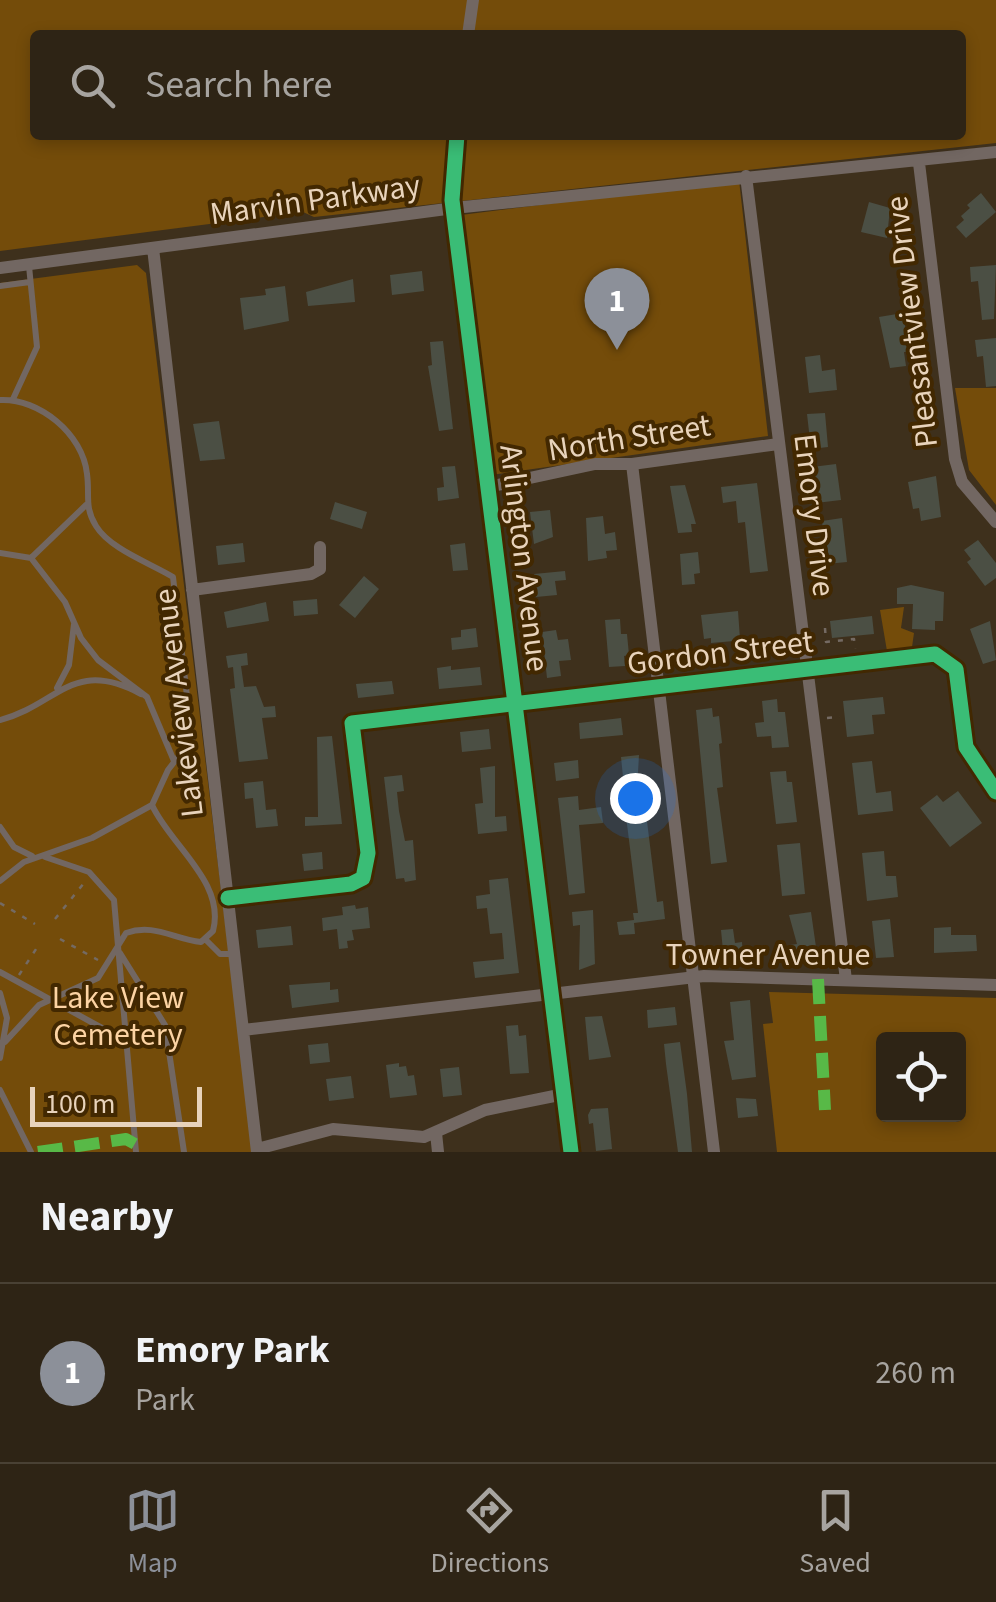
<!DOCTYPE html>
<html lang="en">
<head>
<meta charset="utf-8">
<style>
  body { margin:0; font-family:"Source Sans 3",sans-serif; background:#3a3022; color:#f1f3f6 }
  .controls { position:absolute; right:30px; bottom:30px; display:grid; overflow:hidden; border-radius:10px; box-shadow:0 5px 15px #0003 }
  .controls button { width:90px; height:90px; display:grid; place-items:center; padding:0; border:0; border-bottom:2px solid #494134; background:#2e2415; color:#f1f3f6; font:50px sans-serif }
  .scale { position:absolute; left:30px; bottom:25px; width:172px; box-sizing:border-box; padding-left:10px; border:5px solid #e8d3bb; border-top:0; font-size:28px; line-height:35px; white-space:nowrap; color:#e8d3bb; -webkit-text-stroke:8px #422801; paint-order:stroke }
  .you { position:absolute; left:635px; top:798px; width:35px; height:35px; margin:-25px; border:8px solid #fff; border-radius:50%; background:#1a73e8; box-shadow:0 0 0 15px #1a73e833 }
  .badge { display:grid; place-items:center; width:65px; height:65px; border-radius:50%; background:#8c9099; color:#fff; font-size:32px; font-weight:700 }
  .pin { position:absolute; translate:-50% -82px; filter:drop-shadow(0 2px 5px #0008) }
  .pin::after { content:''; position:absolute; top:52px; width:35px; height:30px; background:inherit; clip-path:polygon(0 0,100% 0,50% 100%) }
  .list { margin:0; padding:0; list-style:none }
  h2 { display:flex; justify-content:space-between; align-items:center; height:130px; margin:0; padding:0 40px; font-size:42px }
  h2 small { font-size:32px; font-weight:400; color:#a7a4a0 }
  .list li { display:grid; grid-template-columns:65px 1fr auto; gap:30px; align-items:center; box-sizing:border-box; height:180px; padding:0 40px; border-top:2px solid #494134 }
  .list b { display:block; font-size:38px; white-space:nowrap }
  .list p { margin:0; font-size:32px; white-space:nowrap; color:#a7a4a0 }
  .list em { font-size:32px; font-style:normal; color:#a7a4a0 }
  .icon { flex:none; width:55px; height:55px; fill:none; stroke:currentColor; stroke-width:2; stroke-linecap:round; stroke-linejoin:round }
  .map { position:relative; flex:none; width:996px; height:1152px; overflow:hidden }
  .search { position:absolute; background:#2e2415; box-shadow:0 5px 15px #0003; left:30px; right:30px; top:30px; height:110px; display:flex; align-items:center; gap:25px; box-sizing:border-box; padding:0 35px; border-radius:10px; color:#a7a4a0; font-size:38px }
  .sheet { height:310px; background:#2e2415 }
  nav { display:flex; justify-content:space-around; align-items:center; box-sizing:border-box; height:140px; border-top:2px solid #494134; background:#2e2415; font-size:28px; color:#a7a4a0 }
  nav a { display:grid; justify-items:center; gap:5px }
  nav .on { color:#8c9099 }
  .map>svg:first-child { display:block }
</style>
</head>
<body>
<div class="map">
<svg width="996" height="1152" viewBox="0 0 996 1152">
  <rect width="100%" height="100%" fill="#3e301c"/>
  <path fill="#744c0a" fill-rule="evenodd" d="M0,0H996V143L314,217L303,212L0,251ZM35,35H961V135H35Z
    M739,180L768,436L491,475L461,215Z
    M137,265L146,273L253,1152H0V283Z
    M996,388V505L969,470L955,388Z
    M904,607L901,628L914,633L912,647L887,651L880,610Z
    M769,992L996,998V1152H777L763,1024L773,1023ZM884,1040H958V1114H884Z"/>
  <path fill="#4b4f44" d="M981,193L996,212L966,238L956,227L964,220L961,216L970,208L967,205Z
    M869,202L890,208L887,238L861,232Z
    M996,265L994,319L982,320L978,281L971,282L970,267Z
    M422,271L424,291L392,295L390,275Z
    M353,279L355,302L308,306L306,292Z
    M285,286L289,321L244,330L240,298L266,295L265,289Z
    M903,313L909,352H904L906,366L890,368L879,317Z
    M996,338V386L986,387L983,356L977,357L975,340Z
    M443,341L453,429L439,431L428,366L432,365L430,342Z
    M820,355L822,371L835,369L837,390L809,393L805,357Z
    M825,413L828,447L811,449L807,414Z
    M219,421L225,459L200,461L193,424Z
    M836,464L841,500L816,503L812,467Z
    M455,466L459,498L438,501L437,488L444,487L442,467Z
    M936,476L941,517L921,521L919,508L913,509L908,482Z
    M757,483L768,571L750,573L745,522L738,523L736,501L723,503L721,487Z
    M685,485L696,524H691L692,532L678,533L670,486Z
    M335,502L367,512L362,529L330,519Z
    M550,510L553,537L534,544L530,512Z
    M603,516L605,534L615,532L617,550L606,551L607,558L588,561L586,518Z
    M842,518L847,562L826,564L822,521Z
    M978,540L996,563V578L985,586L967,562L971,559L964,550Z
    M243,543L245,562L218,565L216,546Z
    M465,543L468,570L453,571L450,545Z
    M698,552L700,573L694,574L695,584L682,585L680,554Z
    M565,571L566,580L555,581L557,595L536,597L534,574Z
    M364,576L379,589L355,618L339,605Z
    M911,585L944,592L943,621H935V630L912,629L913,604H897V588Z
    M317,599L318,614L294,616L293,601Z
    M266,602L269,621L227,628L224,612Z
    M738,611L740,639L747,638L749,654L736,655L734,641L711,643V638L704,639L701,615Z
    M872,616L874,634L832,638L830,621Z
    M620,619L621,634H627L629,655L624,656L625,666L609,667L605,620Z
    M990,621L996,660L983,664L970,629Z
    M476,628L478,647L452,650L451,638L461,637V630Z
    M556,630L558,640L568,639L571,660L559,661L561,676L547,678L542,632Z
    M247,653L248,665L241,666L244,687L256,686L264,707L275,706L276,717L262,718L268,759L239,762L230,689L235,688L233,667L228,668L226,656Z
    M451,666V670L480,667L482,685L439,689L437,668Z
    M392,681L394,694L358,698L356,684Z
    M883,697L885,714L872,715L874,734L847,737L843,701Z
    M777,699L778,712H785L789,747L772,748L771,736L757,737L755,723L764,722L762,701Z
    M712,708L713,717L719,716L722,743L719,744L723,787L717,788L727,862L711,864L696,710Z
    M621,718L623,735L580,739L579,723Z
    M489,729L491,749L462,752L460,732Z
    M332,736L342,824L305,826V817H318L317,737Z
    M639,755L637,790L643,789L657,902L663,901L665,919L634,923L635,934L619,935L617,922L634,920L633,913H638L625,808H621L620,798L625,797L621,757Z
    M578,760L579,778L556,781L554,763Z
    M872,761L876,793L891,791L893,811L858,815L852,763Z
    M495,766V817L506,816L507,831L478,834L475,804L483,803L480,768Z
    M786,771L787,782H792L797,822L776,824L770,772Z
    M402,775L404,791L397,792L399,811L405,841L413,840L416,880L405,882L404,878L396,879L384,777Z
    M263,781L266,810L276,809L278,826L256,828L253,798L245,799L244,783Z
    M958,791L982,823L950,847L920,808L937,795L943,802Z
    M578,796L579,810L601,807L603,823L579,825L585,893L569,895L558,798Z
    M800,843L805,894L782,896L777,845Z
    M884,851L886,876H896L898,897L867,901L862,853Z
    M322,852L323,869L304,871L302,854Z
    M508,878L519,973L475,978L473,962L504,959L502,933L490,934L487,908L477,909L476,896L490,894L489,880Z
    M355,905L356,909L368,907L370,928L352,930L354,940L347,941L348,948L339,949L337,929L323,931L322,918L343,915L342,907Z
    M593,910L595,964L579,970L580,925L573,926L572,912Z
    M811,912L817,954L791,957L790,945L797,944L789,915Z
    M890,919L894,957L876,958L872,921Z
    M291,926L293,945L258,948L256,930Z
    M951,927V935H976L977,951L934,953V928Z
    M733,929L735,943L742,942L743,959L724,961L721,930Z
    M330,982V990L338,989L339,1002L292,1008L289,985Z
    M750,1000L756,1077L732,1080L724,1041L734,1040L730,1002Z
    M675,1007L677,1025L648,1028L647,1010Z
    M602,1016L611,1057L589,1060L585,1017Z
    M518,1025L519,1036L526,1035L529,1073L510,1074L506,1026Z
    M680,1042L687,1094L692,1152H678L666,1064L664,1044Z
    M328,1043L330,1062L310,1064L308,1045Z
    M399,1063V1067L406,1066L408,1076L414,1075L417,1095L390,1098L386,1065Z
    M459,1067L462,1095L443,1097L440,1069Z
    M351,1076L354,1098L329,1101L326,1079Z
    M736,1098L756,1099L758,1116L738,1118Z
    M608,1108L612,1149L596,1151L593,1123L589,1124L588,1115L591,1109Z"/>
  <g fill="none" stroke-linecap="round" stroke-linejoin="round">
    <path stroke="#746a63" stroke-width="2.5" stroke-dasharray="5 8" stroke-linecap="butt" d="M825,628L826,642L854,639L855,649
      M827,718L840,717
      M0,903L35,924
      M55,919L84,883
      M60,939L98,960
      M19,975L40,943"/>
    <path stroke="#726762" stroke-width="6" d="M0,286L30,282
      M13,399L37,347L29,266
      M0,400C39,398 83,434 87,474C90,495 84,507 96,526C110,549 150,563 173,577L192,739L168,770L152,805L92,838L24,862L0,881
      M0,553L31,558L65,602L81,638L98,660L147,697L174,761
      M31,558L86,505
      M57,688L69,665L74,624
      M0,720C58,705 72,657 141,694
      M0,827L14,847L32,856
      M45,857L89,872L114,900L136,1152
      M205,939L220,954H233
      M120,953L165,1025L184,1152
      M0,972L124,1040
      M0,993L7,1018L0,1058
      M5,1042L39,1005L98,978L126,933C154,923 173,939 201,942L213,931C226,882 170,845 152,805
      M0,1090L31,1152"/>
    <path stroke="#726762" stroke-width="12" d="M468,35L473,0
      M457,135L452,200L571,1152
      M919,163L955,459L962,482L996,522
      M746,176L846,980
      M153,248L257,1152
      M0,268L454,208L996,152
      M632,464L714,1152
      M488,487L595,464H632L778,444
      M192,590L311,574L320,569V547
      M228,898L351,884L363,878L368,853L352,723L935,654L956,669L966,747L996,792
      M243,1030L704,976L996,985
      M436,1133L438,1152
      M257,1149L333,1129L424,1137L485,1110L564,1094"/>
    <path stroke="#58b947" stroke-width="12" stroke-dasharray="25 12" stroke-linecap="butt" d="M818,979L825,1110
      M38,1152L126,1139L135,1144"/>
    <defs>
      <path id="cycleway" d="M457,135L452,200L571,1152
        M228,898L351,884L363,878L368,853L352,723L935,654L956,669L966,747L996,792"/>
    </defs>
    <use href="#cycleway" stroke="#422801" stroke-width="21"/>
    <use href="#cycleway" stroke="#3abd76" stroke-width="15"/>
  </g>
  <g text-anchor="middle" stroke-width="8" stroke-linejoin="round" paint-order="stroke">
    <g font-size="32" fill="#e8d3bb" stroke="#422801">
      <text transform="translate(315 199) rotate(-8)" y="11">Marvin Parkway</text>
      <text transform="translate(911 322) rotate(-97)" y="11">Pleasantview Drive</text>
      <text transform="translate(629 437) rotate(-9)" y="11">North Street</text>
      <text transform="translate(815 515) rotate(83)" y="11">Emory Drive</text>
      <text transform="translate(525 558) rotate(83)" y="11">Arlington Avenue</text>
      <text transform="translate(720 652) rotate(-7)" y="11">Gordon Street</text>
      <text transform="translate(178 703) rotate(-97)" y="11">Lakeview Avenue</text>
      <text x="768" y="965">Towner Avenue</text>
    </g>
    <g font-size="32" fill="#fcd3a3" stroke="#422801">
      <text x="118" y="1008">Lake View<tspan x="118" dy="37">Cemetery</tspan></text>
    </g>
  </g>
</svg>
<div class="controls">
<button><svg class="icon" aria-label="locate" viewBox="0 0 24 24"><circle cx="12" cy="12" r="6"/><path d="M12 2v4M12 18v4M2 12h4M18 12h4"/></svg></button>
</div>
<div class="scale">100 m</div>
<div class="you"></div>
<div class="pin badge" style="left:617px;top:350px">1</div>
<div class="search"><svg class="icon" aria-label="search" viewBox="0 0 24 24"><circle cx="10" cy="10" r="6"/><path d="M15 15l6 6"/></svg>Search here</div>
</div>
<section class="sheet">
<h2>Nearby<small></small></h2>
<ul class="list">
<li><span class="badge">1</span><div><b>Emory Park</b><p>Park</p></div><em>260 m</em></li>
</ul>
</section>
<nav>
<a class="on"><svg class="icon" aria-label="map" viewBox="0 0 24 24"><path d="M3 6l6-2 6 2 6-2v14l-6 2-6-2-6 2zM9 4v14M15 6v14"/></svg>Map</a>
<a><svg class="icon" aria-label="directions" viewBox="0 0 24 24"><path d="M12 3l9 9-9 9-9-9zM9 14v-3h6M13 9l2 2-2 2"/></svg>Directions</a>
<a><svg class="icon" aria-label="saved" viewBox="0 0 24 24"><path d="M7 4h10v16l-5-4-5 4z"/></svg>Saved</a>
</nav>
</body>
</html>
